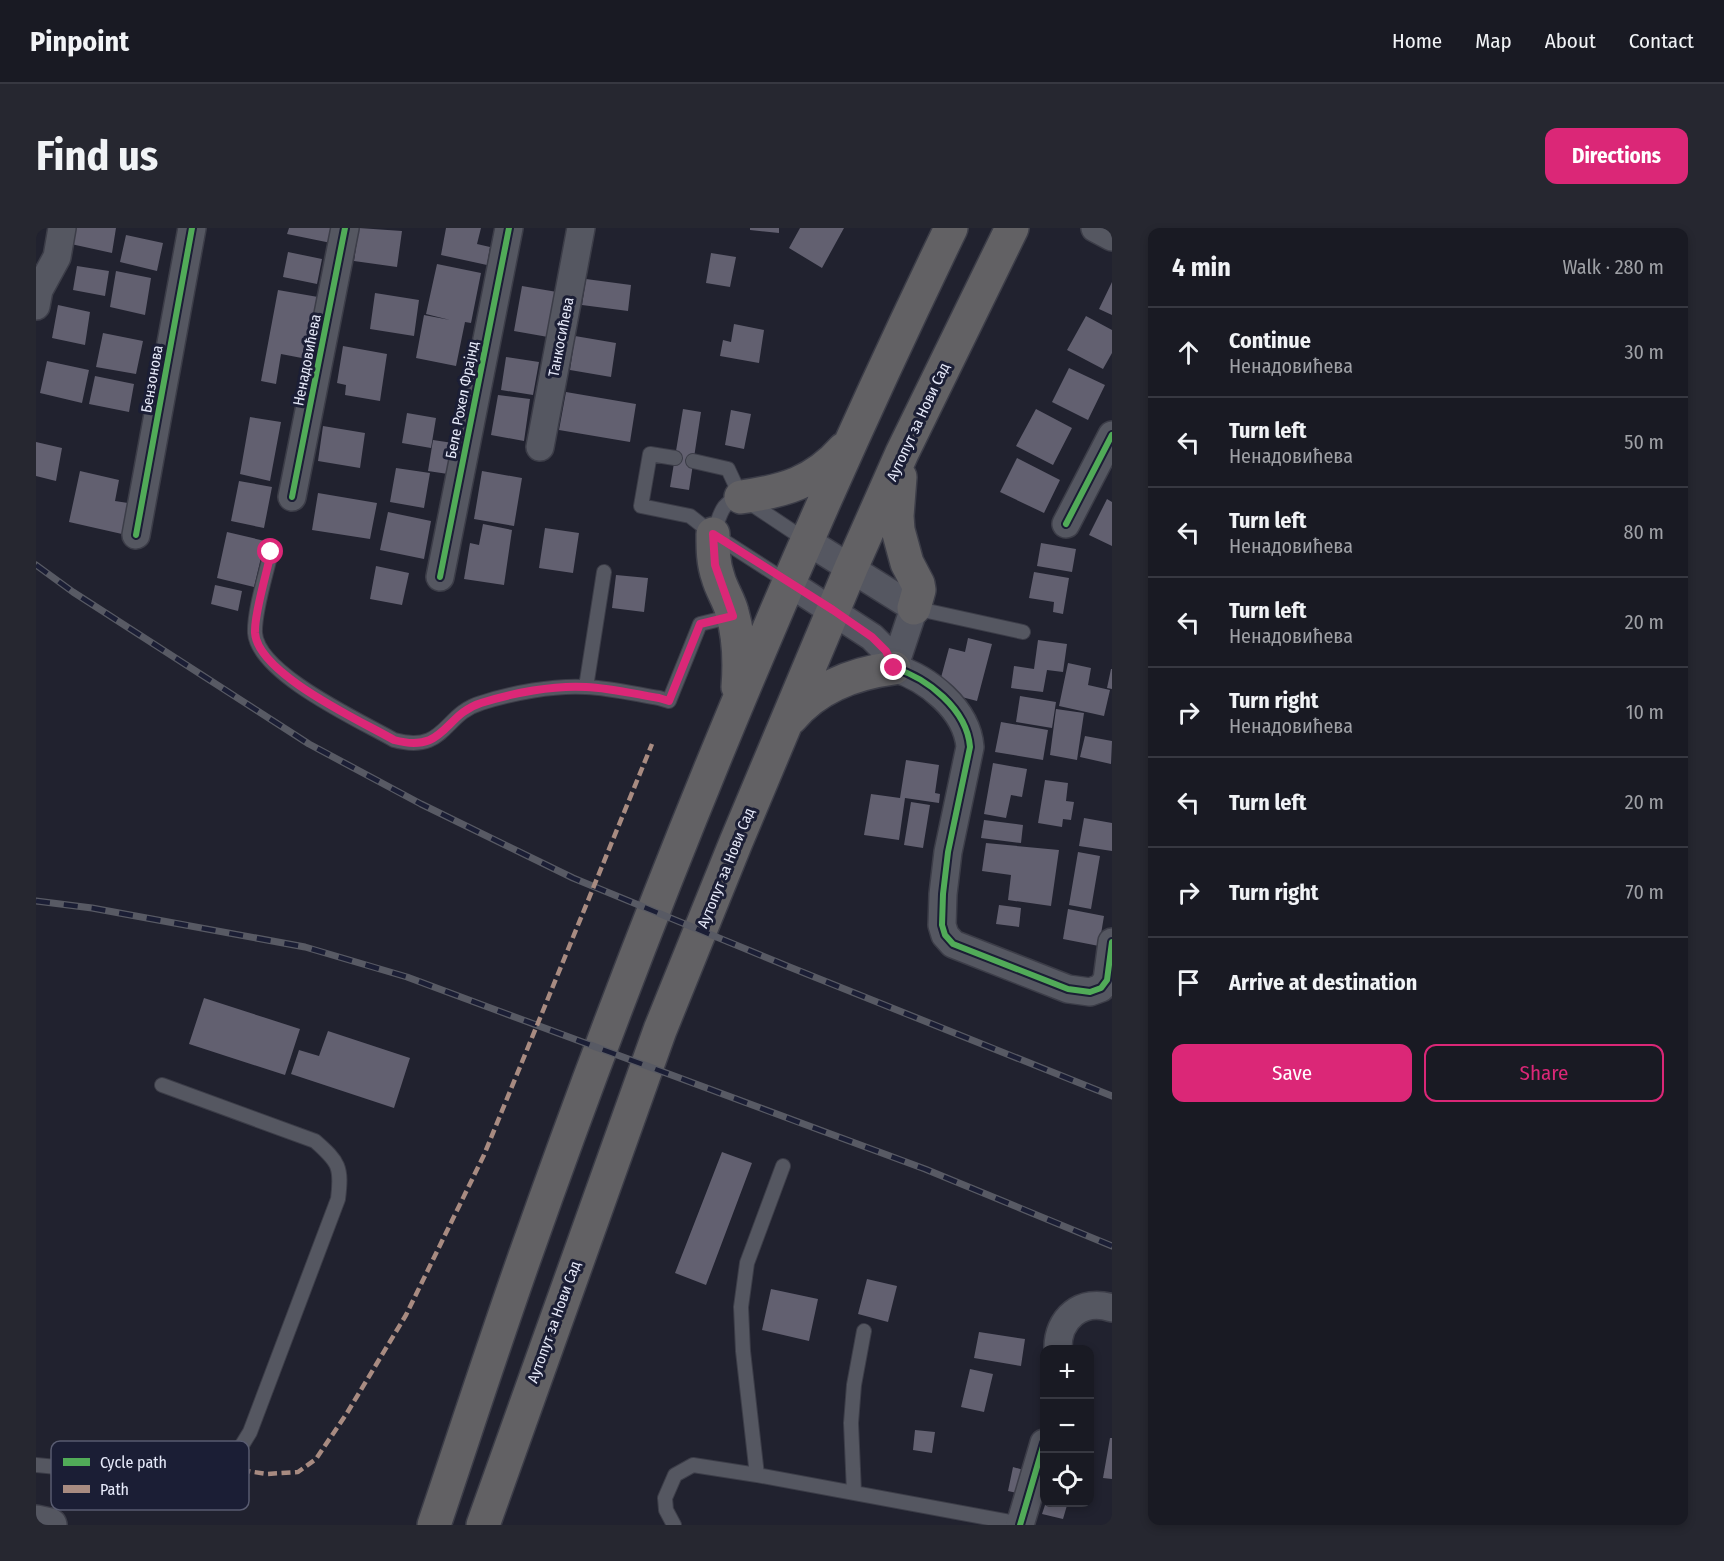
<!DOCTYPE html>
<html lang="en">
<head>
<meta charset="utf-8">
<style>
  body { margin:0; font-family:"Fira Sans Condensed",sans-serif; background:#262730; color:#f1f3f6 }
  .controls { position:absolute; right:18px; bottom:18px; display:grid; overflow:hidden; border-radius:12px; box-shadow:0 3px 9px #0003 }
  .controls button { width:54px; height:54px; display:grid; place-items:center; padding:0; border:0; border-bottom:2px solid #373841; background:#191a23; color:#f1f3f6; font:30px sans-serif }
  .stop { position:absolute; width:18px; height:18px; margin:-14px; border:4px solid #db2777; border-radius:50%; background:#fff }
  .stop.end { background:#db2777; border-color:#fff; box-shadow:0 2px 6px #0008 }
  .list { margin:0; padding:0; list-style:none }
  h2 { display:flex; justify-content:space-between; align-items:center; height:78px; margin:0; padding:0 24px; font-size:26px }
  h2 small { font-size:20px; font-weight:400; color:#9fa1a6 }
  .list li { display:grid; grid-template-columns:39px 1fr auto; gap:18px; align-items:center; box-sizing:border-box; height:90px; padding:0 24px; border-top:2px solid #373841 }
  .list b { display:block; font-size:22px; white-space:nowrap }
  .list p { margin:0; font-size:20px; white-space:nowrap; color:#9fa1a6 }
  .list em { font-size:20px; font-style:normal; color:#9fa1a6 }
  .actions { display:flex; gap:12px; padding:18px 24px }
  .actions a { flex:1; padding:14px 0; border:2px solid #db2777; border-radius:12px; text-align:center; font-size:21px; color:#db2777 }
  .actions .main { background:#db2777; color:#fff }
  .icon { flex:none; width:33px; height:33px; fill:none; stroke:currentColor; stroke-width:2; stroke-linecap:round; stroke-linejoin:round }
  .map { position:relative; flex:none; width:1076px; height:1297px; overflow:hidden; border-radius:12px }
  header { display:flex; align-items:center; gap:36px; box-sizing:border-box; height:84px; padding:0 30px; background:#191a23; border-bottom:2px solid #373841 }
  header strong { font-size:28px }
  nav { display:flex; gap:33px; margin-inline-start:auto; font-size:21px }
  .intro { display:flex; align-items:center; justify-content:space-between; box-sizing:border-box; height:144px; padding:0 36px }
  h1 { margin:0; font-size:42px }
  .button { padding:15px 27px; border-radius:12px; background:#db2777; color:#fff; font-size:21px; font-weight:700 }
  main { display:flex; gap:36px; padding:0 36px }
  aside { flex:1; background:#191a23; border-radius:12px; box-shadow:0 3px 9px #0003 }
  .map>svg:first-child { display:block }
</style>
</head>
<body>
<header>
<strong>Pinpoint</strong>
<nav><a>Home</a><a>Map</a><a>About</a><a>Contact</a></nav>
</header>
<div class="intro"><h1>Find us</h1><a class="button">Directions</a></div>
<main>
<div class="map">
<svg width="1076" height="1297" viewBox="0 0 1076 1297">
  <rect width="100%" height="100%" fill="#21222f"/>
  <path fill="#626070" d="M39,0H80L76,25L35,16Z
    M253,0H298L295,15L251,6Z
    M323,0L366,3L361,39L318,33Z
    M410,0H445L441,16L454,19L451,37L405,27Z
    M714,0H743V5L714,2Z
    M764,0H808L786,40L753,20Z
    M90,7L127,15L121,43L84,34Z
    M252,24L286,31L281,56L247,49Z
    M675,25L700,29L694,59L670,55Z
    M401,36L445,45L435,95L429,94L420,138L380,130L388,87L414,92L390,86Z
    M41,38L73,43L69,68L37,62Z
    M80,43L115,50L109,87L74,79Z
    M550,51L595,57L592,83L546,77Z
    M1076,54V87L1063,81Z
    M486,58L521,64L512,109L478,103Z
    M242,62L282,69L271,131L245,126L240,156L225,153Z
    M339,65L383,72L378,108L334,101Z
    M22,77L54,84L49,117L16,110Z
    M1050,88L1076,102V125L1067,141L1031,122Z
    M698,96L728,102L723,135L684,128L687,112L695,114Z
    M67,105L107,113L100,146L60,139Z
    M539,108L580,115L575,149L534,142Z
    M307,118L351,126L344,173L309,167L310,157L301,155Z
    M470,129L503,134L497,167L465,162Z
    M11,133L53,142L46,175L4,165Z
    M1033,140L1069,157L1052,192L1016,174Z
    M59,148L98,156L93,184L53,176Z
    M530,164L600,176L594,214L523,202Z
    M462,167L494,171L488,213L455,207Z
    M647,181L665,184L653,262L634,259Z
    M1000,181L1036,200L1017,237L980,218Z
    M695,182L715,186L708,221L689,217Z
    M371,185L400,190L395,220L366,215Z
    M214,189L245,194L234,253L204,246Z
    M287,198L329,205L324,240L282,233Z
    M397,212L417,215L412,246L392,243Z
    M0,214L26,220L20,253L0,248Z
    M981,230L1024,252L1008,285L964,264Z
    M360,240L394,245L388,280L354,274Z
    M44,243L83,252L79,273L92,275L86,306L33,294Z
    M446,243L486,250L478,298L438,291Z
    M203,253L236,259L228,300L195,293Z
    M282,265L341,275L334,311L276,302Z
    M1071,271L1076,274V318L1053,307Z
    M352,284L395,293L388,331L344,322Z
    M447,296L476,302L468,357L428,351L434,315L443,317Z
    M509,300L543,305L537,345L503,340Z
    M191,304L229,313L218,359L181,350Z
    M1005,315L1040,321L1036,344L1001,338Z
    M340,338L373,345L366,377L334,371Z
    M998,344L1033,350L1027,386L1017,384L1018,374L993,370Z
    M580,347L612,350L608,384L576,380Z
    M179,357L206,363L202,383L175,376Z
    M932,410L956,416L941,473L918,467L919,461L903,457L913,420L929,424Z
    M1002,412L1031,416L1027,444L1011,442L1007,464L975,460L978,438L998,441Z
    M1032,435L1055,440L1052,457L1074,462L1068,488L1023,478Z
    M1075,441H1076V461L1071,460Z
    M984,468L1020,474L1016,500L980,494Z
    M1020,481L1048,485L1041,532L1014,527Z
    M965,494L1012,502L1007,532L959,524Z
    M1049,508L1076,513L1075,536L1044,529Z
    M870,532L903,537L899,565L904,566L903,575L869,570L863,612L828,607L835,566L864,570Z
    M957,535L991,541L986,569L975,567L970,590L948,586Z
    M1009,552L1032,555L1030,573L1038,574L1035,592L1027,591L1026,599L1002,595Z
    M875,574L894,577L887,620L868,617Z
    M1048,590L1076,595V623L1043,618Z
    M948,592L987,597L985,615L945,610Z
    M950,615L1023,622L1015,678L972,672L975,647L946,643Z
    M1042,624L1064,628L1055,681L1033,677Z
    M963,677L985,680L983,699L960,696Z
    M1032,681L1068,688L1063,718L1027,711Z
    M168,770L264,801L249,847L153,816Z
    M292,803L374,830L358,880L255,846L263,822L283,828Z
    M686,924L716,935L670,1057L639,1045Z
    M831,1051L861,1058L852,1094L822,1086Z
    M735,1061L782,1071L773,1113L726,1102Z
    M943,1104L989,1111L985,1138L938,1130Z
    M934,1141L957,1146L948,1184L925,1179Z
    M879,1202L899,1204L896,1225L877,1222Z
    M1074,1210H1076V1251L1067,1250Z
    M977,1239L991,1243L986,1266L972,1263Z
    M1010,1274H1032L1027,1291L1006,1286Z"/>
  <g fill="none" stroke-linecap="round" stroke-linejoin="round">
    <defs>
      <path id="lane" d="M639,230L614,226L605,278L654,288L677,306
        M657,233L692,241L705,269
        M235,324C230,347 218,383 219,405C222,446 325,493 358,512C410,526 407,486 445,475C476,465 518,457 550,459C574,460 599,466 623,470L633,473L664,396L697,388
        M753,355L677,306C685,288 683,275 705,269L771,313
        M878,380L987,404
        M550,459L568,344
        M747,938L711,1035L705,1079L707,1123L721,1247L985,1296
        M0,1237L123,1249L174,1248L192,1240L214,1204L302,971C306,939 303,934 279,913L126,857
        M818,1264L815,1195L818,1157L828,1103
        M638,1297L630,1282L629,1270L639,1247L657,1237L721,1247"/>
      <path id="street" d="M1059,0L1076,9
        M0,78L3,62L21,29L26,0
        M504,219L545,0
        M256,269L309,0
        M1030,296L1076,207
        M100,307L156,0
        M771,313L878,380L858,440
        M404,349L473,0
        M753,355L836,409L850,423L858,440
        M858,440C891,450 931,481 934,519L912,624L907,666L906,697L909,707L917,716L1032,761L1054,764L1065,760L1071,752L1076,714
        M1022,1122C1021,1090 1046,1070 1076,1080
        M984,1297L1008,1215"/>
      <path id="secondary" d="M0,1294L14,1297"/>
      <path id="primary" d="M864,249L861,288L862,302L871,335L882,356L883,362L878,380
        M705,269C748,263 778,255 808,221
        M677,306C677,321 677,335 682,349C685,361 693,372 696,384C703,408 704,434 702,459
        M755,490C781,459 819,445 858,440
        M398,1297C428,1208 457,1119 488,1031C612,680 753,335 915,0
        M447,1297L624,802L700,614L815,340L866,225L976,0"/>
    </defs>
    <use href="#lane" stroke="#3c3d48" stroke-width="16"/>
    <use href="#street" stroke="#3c3d48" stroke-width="30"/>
    <use href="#secondary" stroke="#3c3d48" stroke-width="36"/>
    <use href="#primary" stroke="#3c3d48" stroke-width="36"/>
    <use href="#lane" stroke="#555761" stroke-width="14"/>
    <use href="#street" stroke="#555761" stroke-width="27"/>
    <use href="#secondary" stroke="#555761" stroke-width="33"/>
    <use href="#primary" stroke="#626164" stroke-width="33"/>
    <defs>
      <path id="rail" d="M0,337L37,364L273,516L385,576L537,650L751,738L1076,868
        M0,673L56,680L269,719L371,749L889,941L1076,1018"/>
    </defs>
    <use href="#rail" stroke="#585a64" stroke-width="7"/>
    <use href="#rail" stroke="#1b1e35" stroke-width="4.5" stroke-dasharray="14" stroke-linecap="butt"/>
    <path stroke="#a88b81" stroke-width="4.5" stroke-dasharray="9 4.5" stroke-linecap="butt" d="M192,1240L231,1246L262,1244L280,1231L311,1185L370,1087L448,927L616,516"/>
    <defs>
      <path id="cycleway" d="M256,269L309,0
        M1030,296L1076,207
        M100,307L156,0
        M404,349L473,0
        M858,440C891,450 931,481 934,519L912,624L907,666L906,697L909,707L917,716L1032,761L1054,764L1065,760L1071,752L1076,714
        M984,1297L1008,1215"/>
    </defs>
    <use href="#cycleway" stroke="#1b1e35" stroke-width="10"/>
    <use href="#cycleway" stroke="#51ab58" stroke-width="6"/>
  </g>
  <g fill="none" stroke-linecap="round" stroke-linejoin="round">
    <path stroke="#db2777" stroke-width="8" d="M235,324C231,345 218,385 219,405C222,446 325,493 358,512C410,526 407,487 445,475C476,465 518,457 550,459C574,460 599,466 623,470L633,473L664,396L697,388L679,337L677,306L797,382L836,409L850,423L858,440"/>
  </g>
  <g text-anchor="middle" stroke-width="6" stroke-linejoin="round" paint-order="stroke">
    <g font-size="15" fill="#e7eafa" stroke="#1b1e35">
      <text transform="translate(525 109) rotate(-79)" y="5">Танкосићева</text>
      <text transform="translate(271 132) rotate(-79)" y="5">Ненадовићева</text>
      <text transform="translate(116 151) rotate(-80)" y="5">Бензонова</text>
      <text transform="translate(426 172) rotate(-79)" y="5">Беле Рохел Фрајнд</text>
      <text transform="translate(882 194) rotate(-65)" y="5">Аутопут за Нови Сад</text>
      <text transform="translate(690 640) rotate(-68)" y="5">Аутопут за Нови Сад</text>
      <text transform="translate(518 1094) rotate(-70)" y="5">Аутопут за Нови Сад</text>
    </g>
  </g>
  <rect x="15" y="1213" width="198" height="69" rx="9" fill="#1b1e35" stroke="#585b70" stroke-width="1.5"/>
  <rect x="27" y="1230" width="27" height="8" fill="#51ab58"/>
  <rect x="27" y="1257" width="27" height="8" fill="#a88b81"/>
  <g font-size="16" fill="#e7eafa">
    <text x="64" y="1240">Cycle path</text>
    <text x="64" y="1267">Path</text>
  </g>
</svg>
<div class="controls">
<button>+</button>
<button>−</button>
<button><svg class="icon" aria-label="locate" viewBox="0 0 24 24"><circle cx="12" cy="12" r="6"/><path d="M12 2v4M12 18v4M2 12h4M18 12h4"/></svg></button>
</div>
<div class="stop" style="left:235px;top:324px"></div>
<div class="stop end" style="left:858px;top:440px"></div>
</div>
<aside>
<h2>4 min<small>Walk · 280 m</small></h2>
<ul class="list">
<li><svg class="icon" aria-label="ahead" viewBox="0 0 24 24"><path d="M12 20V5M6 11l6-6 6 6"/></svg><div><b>Continue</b><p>Ненадовићева</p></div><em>30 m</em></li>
<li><svg class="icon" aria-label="left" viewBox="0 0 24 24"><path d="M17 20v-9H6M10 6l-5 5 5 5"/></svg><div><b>Turn left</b><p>Ненадовићева</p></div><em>50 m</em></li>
<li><svg class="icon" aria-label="left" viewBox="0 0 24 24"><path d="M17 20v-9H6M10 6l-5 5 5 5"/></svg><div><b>Turn left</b><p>Ненадовићева</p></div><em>80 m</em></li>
<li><svg class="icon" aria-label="left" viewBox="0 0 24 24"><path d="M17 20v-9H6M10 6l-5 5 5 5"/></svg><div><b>Turn left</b><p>Ненадовићева</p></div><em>20 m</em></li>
<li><svg class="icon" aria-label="right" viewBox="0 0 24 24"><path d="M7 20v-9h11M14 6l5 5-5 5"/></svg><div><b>Turn right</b><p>Ненадовићева</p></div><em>10 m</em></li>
<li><svg class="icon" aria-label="left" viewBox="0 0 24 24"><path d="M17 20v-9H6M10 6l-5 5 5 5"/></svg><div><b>Turn left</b></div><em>20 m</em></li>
<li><svg class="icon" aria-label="right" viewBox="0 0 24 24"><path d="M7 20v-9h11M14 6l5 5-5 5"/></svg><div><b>Turn right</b></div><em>70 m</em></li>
<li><svg class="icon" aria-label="arrive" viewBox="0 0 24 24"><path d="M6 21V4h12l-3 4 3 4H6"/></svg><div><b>Arrive at destination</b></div></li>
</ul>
<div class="actions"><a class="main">Save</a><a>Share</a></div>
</aside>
</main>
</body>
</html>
